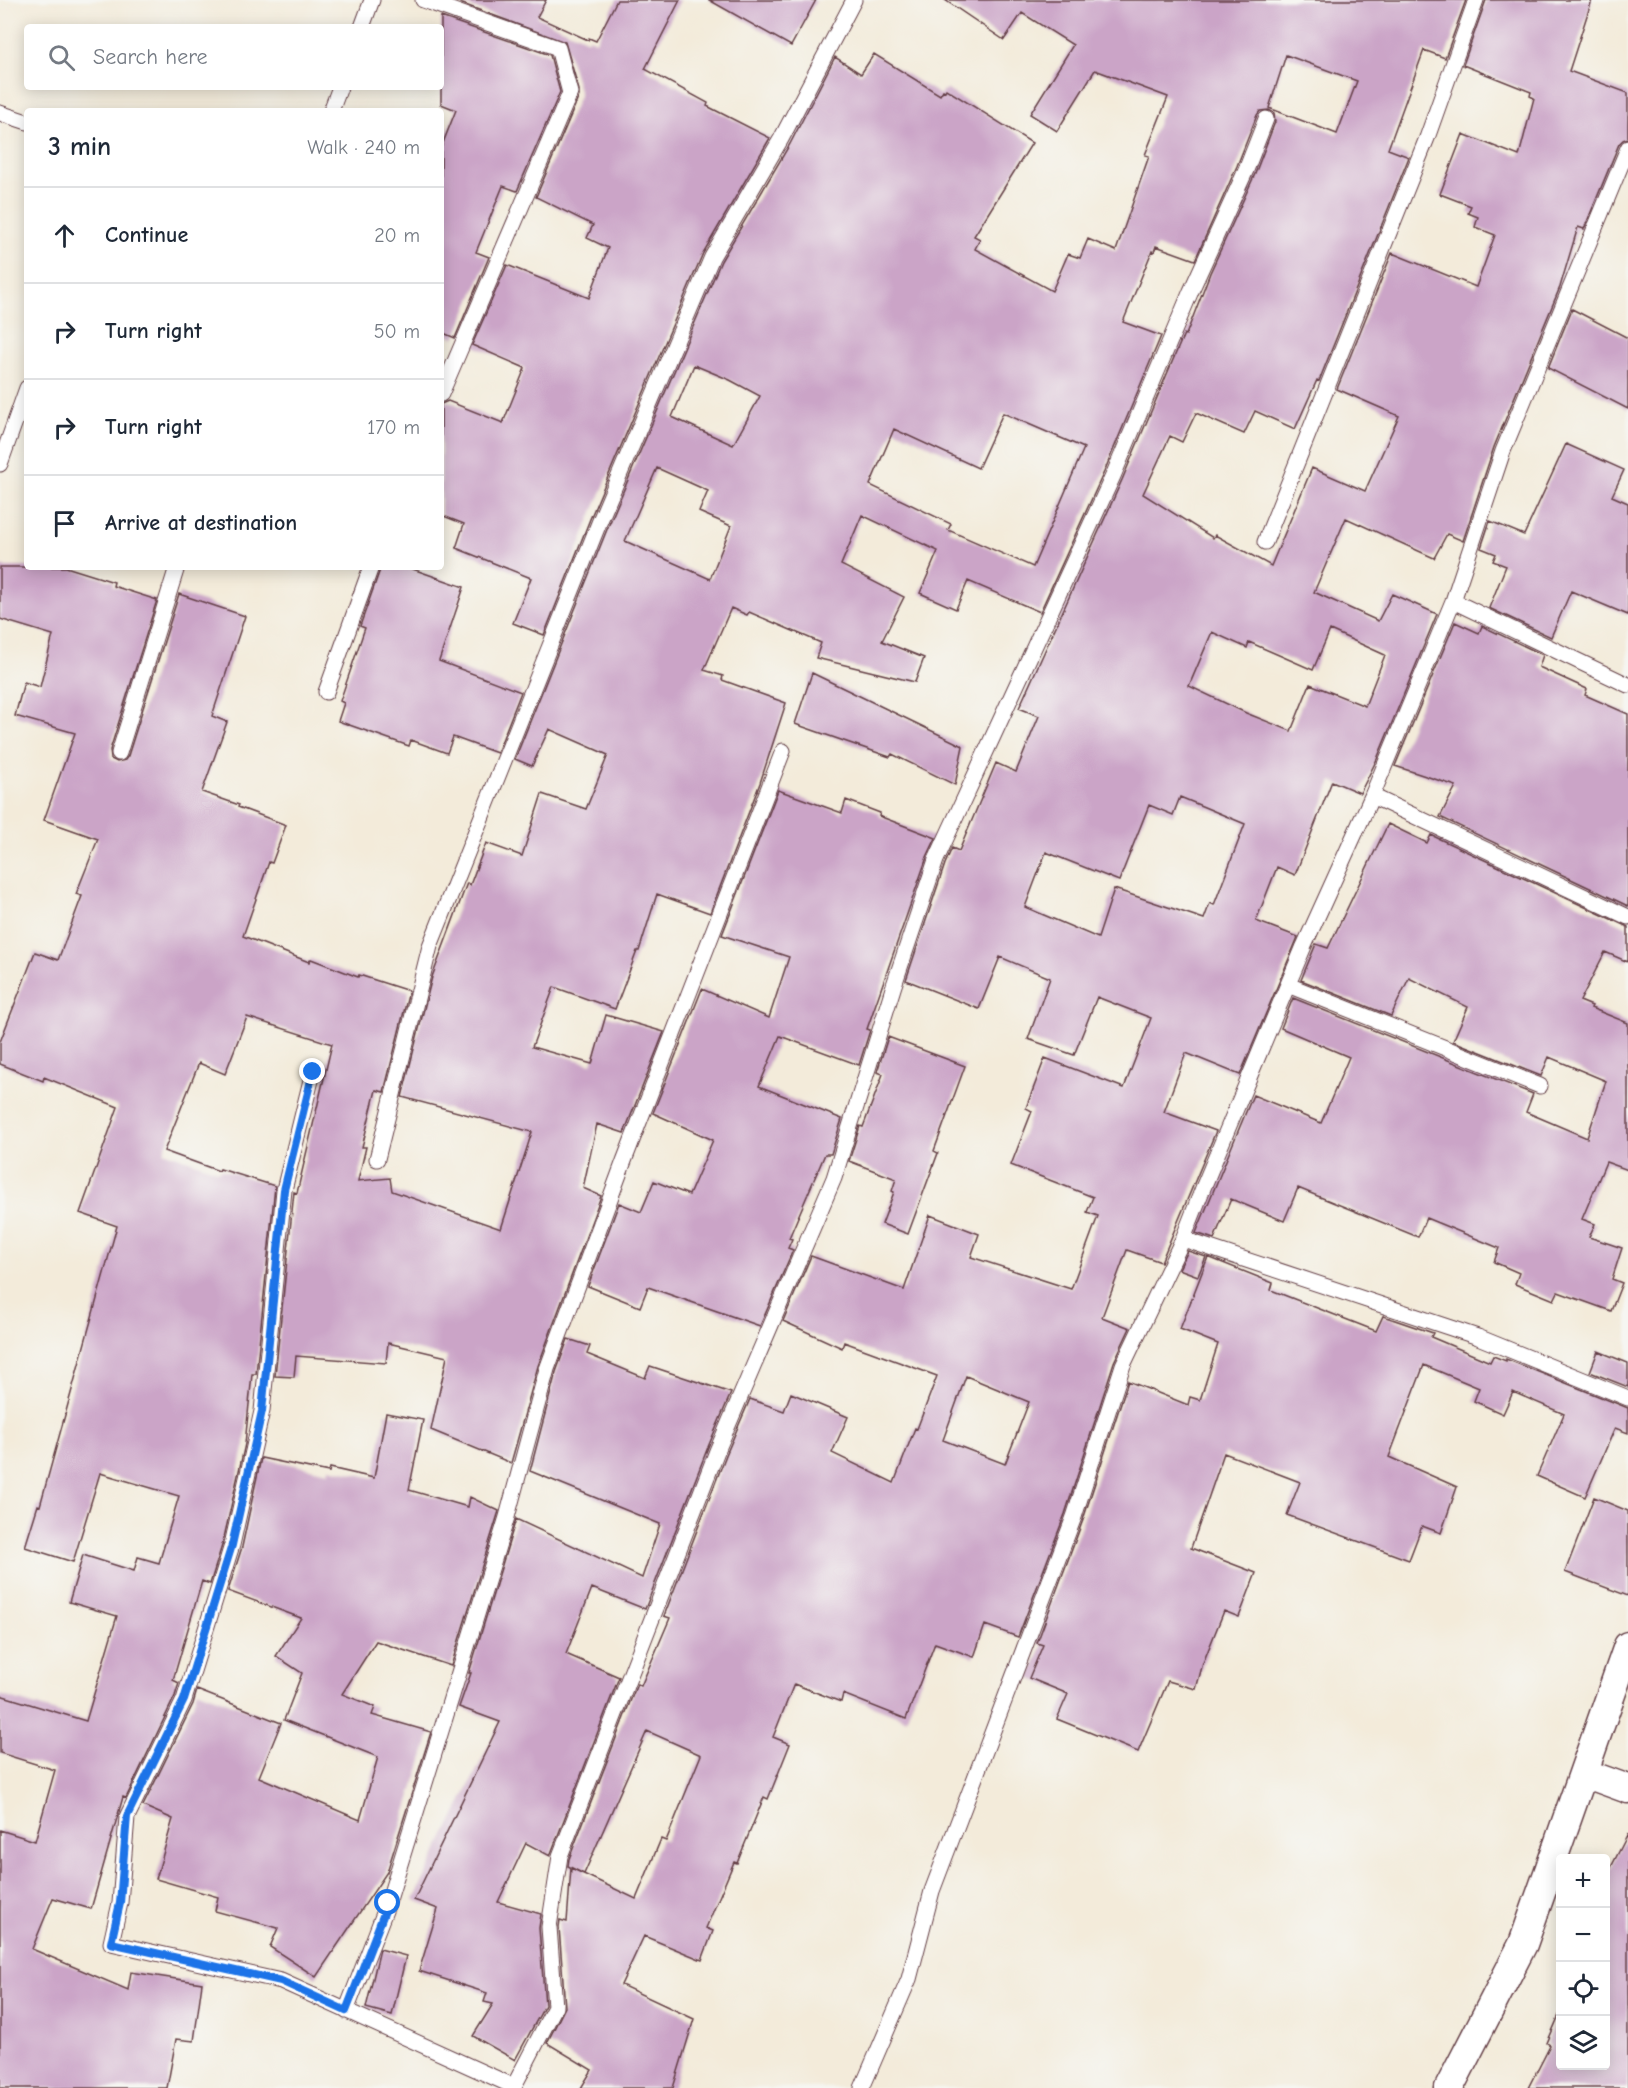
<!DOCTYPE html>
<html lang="en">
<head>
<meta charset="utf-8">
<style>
  body { margin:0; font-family:"Comic Neue",sans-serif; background:#f2f2f3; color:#1f2937 }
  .controls { position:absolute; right:18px; bottom:18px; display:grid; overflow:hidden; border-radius:6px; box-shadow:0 3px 15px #0003 }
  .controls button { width:54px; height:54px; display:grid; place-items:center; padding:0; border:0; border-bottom:2px solid #e0e1e3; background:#fff; color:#1f2937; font:30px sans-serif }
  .stop { position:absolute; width:18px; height:18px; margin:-14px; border:4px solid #1a73e8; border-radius:50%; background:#fff }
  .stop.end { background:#1a73e8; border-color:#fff; box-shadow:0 2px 6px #0008 }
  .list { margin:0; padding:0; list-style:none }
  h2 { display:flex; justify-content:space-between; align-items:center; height:78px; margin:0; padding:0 24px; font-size:26px }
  h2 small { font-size:20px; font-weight:400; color:#747a83 }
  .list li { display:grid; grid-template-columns:39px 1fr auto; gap:18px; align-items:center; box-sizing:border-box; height:96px; padding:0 24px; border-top:2px solid #e0e1e3 }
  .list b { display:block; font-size:22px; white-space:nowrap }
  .list em { font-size:20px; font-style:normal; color:#747a83 }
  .icon { flex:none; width:33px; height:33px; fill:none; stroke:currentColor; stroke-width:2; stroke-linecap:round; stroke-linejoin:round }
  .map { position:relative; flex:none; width:1628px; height:2088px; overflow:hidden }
  .search { position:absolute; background:#fff; box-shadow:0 3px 15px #0003; left:24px; top:24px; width:420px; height:66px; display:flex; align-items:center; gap:15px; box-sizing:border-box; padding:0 21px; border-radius:6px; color:#747a83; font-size:22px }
  .panel { position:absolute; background:#fff; box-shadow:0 3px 15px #0003; left:24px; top:108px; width:420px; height:462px; border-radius:6px }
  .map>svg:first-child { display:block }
</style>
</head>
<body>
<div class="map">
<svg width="1628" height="2088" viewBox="0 0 1628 2088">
  <rect width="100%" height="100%" fill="#f6f6f2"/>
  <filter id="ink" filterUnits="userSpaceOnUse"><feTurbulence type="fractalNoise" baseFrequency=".0167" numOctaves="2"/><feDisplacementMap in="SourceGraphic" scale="12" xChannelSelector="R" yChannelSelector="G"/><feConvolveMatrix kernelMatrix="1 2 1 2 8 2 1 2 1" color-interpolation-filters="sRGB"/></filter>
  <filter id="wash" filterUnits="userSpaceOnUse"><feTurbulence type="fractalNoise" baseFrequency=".008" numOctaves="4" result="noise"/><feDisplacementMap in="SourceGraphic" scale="24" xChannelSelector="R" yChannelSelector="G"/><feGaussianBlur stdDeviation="1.35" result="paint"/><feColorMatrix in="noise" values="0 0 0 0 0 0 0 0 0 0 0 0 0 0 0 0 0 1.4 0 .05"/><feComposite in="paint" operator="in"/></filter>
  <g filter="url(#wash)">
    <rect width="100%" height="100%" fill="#f3ebda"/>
    <g id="blocks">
      <path fill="#cba4c7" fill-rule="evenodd" d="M461,0H546L537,17L588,40L589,38L596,41L617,0H680L645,69L708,103L707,106L770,138L703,253L590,519L544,635L513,623L531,578L456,548L464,524L441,515V404L448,401L503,423L525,368L472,345L507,265L589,298L608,248L587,238L593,225L536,197L579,96V90L565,42L460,3Z
        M709,0H816L791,46Z
        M945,0H1466L1445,58L1424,50L1388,149L1409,157L1319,381L1317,380L1295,429L1255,411L1244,434L1196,413L1182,442L1170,436L1143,494L1213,538L1215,535L1271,566L1312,468L1365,491L1399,416L1337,389L1392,253L1476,287L1495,235L1475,227L1478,217L1468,213L1471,206L1440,194L1463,134L1519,156L1534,98L1530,96L1531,92L1463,65L1486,0H1592L1569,71L1628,93V138L1623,140L1619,144L1584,229L1578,227L1560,287L1494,447L1463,541L1447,534L1434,558L1346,518L1314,592L1378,621L1392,594L1437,614L1377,759L1360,793L1332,781L1295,875L1277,867L1256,921L1298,937L1240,1075L1186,1053L1164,1112L1216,1131L1161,1262L1127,1250L1102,1317L1130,1328L1114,1362L1065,1514L1018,1637L985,1625L974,1657L935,1643L906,1719L843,1694L841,1702L794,1684L773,1737L790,1744L768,1799L764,1797L737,1863L734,1862L706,1928L713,1931L702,1960L644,1936L621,1985L694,2019L673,2088H581L592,2070L547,2043L565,2007L559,1927L560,1920L567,1922L571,1868L636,1899L661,1839L666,1841L701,1755L647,1731L584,1874L568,1866L569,1859L637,1684L641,1686L670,1618L664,1616L726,1455L750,1399L784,1411L791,1393L848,1417L832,1453L894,1483L915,1428L917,1429L937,1376L844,1342L842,1348L783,1321L811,1256L904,1290L930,1215L979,1234L971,1257L1071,1289L1098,1216L1087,1212L1093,1197L1011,1165L1032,1111L1026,1108L1045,1058L1124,1088L1151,1018L1097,997L1074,1055L1028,1039L1050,978L1000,957L979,1009L906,980L945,864L952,848L959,851L996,763L1016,772L1039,716L1019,708L1122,480L1184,334L1186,335L1210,273L1255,174L1275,122L1274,113L1269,110L1260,111L1257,115L1237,166L1195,260L1156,246L1154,252L1152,251L1123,322L1161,336L1104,472L1040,612L968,581L956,609L920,593L938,551L862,515L841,565L904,597L882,641L924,658L915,682L816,658L821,643L749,612L747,615L731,608L704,670L723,676L722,680L786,703L760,783L710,913L657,894L639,951H637L615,1009L554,987L532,1047L592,1064L606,1015L664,1032L624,1133L597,1124L583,1188L601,1196L538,1366L511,1463L431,1430L447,1357L388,1343L386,1363L296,1356L294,1377L275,1376L294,1192L297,1193L332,1044L247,1017L225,1074L199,1063L164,1151L219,1171L220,1169L275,1186L256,1374H252L245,1444L223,1542L210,1584L202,1581L173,1680L179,1683L175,1696L126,1798L123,1797L91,1909L53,1898L32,1949L128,1990L131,1972L202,1983L194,2041L176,2039L167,2088H0V1830L35,1841L55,1770L0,1753V1695L86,1721L117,1616L69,1602L83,1555L134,1571L138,1557L159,1563L179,1496L100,1473L73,1562L25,1547L38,1505L40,1506L117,1226L80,1213L118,1107L44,1077L43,1081L0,1064V1042L35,952L58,960L82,896L76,894L98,839L44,820L75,733L15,716L24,682L40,687L53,635L0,619V567H66L114,582L113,586L157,600L110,750L111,759L117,762L125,760L128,756L179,594L245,616L212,716L227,722L202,792L239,805L238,807L286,825L272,863L269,862L243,936L309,962L311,959L358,977L359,975L409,991L384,1092L376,1090L362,1147H366L358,1181L390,1178L392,1191L501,1229L532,1132L402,1097L432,977L467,883L470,885L486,843L522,856L542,794L586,809L608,755L549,729L532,766L515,759L608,527L721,261L790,144L835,57L861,74L874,54L940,95L943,90L945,91L946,89L1032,143L974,236L980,239L975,249L1052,291L1068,254L1080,258L1088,239L1116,251L1149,156L1145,155L1168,97L1095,70L1057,131L1030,114L1073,45L1022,13L1004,40ZM1286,55L1357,81L1337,134L1269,108ZM694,365L730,380L760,396L733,445L672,417ZM1003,413L1084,448L1033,567L948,530L951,524L870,485L894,429L978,468ZM657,468L708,491L699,512L731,526L710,579L625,541ZM1330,630L1385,655L1365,706L1310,684L1291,731L1246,713L1189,686L1212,632L1247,648L1249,642L1313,670ZM1180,797L1245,824L1214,905L1210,903L1204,919L1114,889L1098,938L1025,907L1046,852L1119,881L1149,805L1173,815ZM966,1376L1029,1402L1005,1464L943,1440Z
        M441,17L550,55L560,92L517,191L503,186L476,252L489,257L455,338L441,332V148L456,110L441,104Z
        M1572,309L1628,338V409L1548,368Z
        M1566,444L1624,470L1612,496L1628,503V615L1571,591L1551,637L1489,608L1506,566L1493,561L1496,554L1481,548L1490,521L1524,535Z
        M381,567H407L464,587L439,661L521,692L497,753L453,737L447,753L411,740L409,746L338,721L344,703L340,701L365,628L360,626Z
        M1455,622L1479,633L1482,626L1543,655L1539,667L1587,689L1585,695L1628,714V906L1440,817L1456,786L1395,766Z
        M812,673L963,746L955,785L892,754L890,757L795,724Z
        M778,790L842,813L846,800L880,813L879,816L936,838L927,857L867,1029L870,1030L859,1065L780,1036L759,1086L842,1119L831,1154H825L789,1238L792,1239L788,1248L793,1250L760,1326L648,1287L640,1307L588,1286L619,1203L641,1212L654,1181L689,1195L713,1140L653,1113L702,989L769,1018L789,957L722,935Z
        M1388,824L1427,843L1431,835L1628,927V962L1605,952L1580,1001L1592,1006L1591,1008L1628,1023V1170L1606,1162L1582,1219L1595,1224L1589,1237L1622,1248L1612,1279L1622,1283L1611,1311L1558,1292L1554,1300L1515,1284L1519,1273L1494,1262L1499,1248L1426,1218L1418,1237L1298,1188L1284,1221L1231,1199L1214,1239L1196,1233L1253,1095L1321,1123L1349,1057L1281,1028L1293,998L1533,1094L1526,1112L1587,1138L1606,1081L1549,1057L1541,1076L1453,1041L1468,1007L1409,978L1391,1016L1301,980L1316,944L1328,948Z
        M888,1037L965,1066L934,1151L938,1153L908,1234L882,1224L894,1192L892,1191L896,1179L849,1161L860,1126L863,1127L883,1074L877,1072Z
        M1188,1251L1206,1257L1198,1276L1179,1269Z
        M1208,1257L1273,1283L1271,1290L1376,1331L1383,1316L1433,1333L1431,1337L1490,1362L1493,1356L1506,1361V1359L1628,1408V1433L1615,1428L1585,1497L1537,1476L1564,1414L1513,1392L1503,1414L1474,1401L1479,1388L1424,1365L1389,1457L1457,1487L1441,1533L1422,1526L1409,1560L1287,1515L1300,1482L1224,1453L1191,1548L1256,1573L1239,1617L1224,1611L1203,1663L1196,1689L1168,1681L1138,1752L1057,1719L1068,1694L1029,1678L1043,1645L1037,1643L1083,1520L1128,1381L1188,1405L1190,1397L1200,1400L1218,1344L1180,1329Z
        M568,1339L590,1346L587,1354L645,1378L650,1366L731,1393L708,1447L645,1609L592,1588L566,1654L619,1677L550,1856L526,1843L498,1902L541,1914L539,1928L545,2005L515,2060L473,2036L493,2004L484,2002L487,1993L419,1971L438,1909L414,1900L500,1722L459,1707L471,1673H469L516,1519L642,1578L660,1524L530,1471L556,1372Z
        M1598,1351L1628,1363V1387L1590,1372Z
        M386,1413L423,1420L409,1490L468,1507L470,1497L499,1511L451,1666L376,1641L342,1694L375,1707L372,1715L431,1732L387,1872L316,1977L270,1947L278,1928L215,1911L218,1897L156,1879L173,1819L143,1806L193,1704L197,1690L281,1723L259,1777L360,1820L378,1757L284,1720L302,1673L276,1656L301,1618L228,1591L242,1547L261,1458L329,1472L330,1468L374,1478Z
        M1594,1497L1628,1511V1596L1565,1572Z
        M1628,1834V2088H1528L1550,2045L1547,2043L1560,2013V2066H1605V1879Z
        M380,1949L406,1956L392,2015L366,2008Z"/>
    </g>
  </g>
  <g filter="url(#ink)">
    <use href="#blocks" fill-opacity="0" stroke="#633e45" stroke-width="1.5"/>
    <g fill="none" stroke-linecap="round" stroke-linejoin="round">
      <defs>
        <path id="lane" d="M423,0L558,48L570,93L441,394
          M362,27L372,0
          M331,111L340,87
          M0,113L27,122
          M0,464L27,388
          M1265,542L1427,138L1476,0
          M1453,601L1628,685
          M326,692L371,567
          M119,753L177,567
          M1372,796L1628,917
          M1288,985L1540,1086
          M313,1072L284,1190L262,1411L232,1545L184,1700L127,1817L120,1903L111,1943L281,1981L513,2086
          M377,1159L430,946L599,523L712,257L781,139L854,0
          M1183,1239L1478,1337L1628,1398
          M346,2011L388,1903L507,1517L547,1369L624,1161L783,751
          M513,2088L555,2007L549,1927L560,1856L717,1451L834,1178L894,985L936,860L1113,476L1191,291L1246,170L1266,119
          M862,2088L909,1979L932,1891L1074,1517L1123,1365L1183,1239L1203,1188L1304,946L1372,796L1453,601L1503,451L1628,148"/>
        <path id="street" d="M1584,1773L1628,1789
          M1449,2088L1523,1944L1628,1646"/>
      </defs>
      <use href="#lane" stroke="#633e45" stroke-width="17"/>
      <use href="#street" stroke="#633e45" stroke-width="31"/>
      <use href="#lane" stroke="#fff" stroke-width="15"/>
      <use href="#street" stroke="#fff" stroke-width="28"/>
    </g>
  </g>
  <g fill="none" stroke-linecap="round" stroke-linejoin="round" filter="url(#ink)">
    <path stroke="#1a73e8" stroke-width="8" d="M313,1072L284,1190L262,1411L232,1545L184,1700L127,1816L120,1903L111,1943L281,1981L346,2011L388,1903"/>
  </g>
</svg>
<div class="controls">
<button>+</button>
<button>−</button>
<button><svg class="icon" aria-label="locate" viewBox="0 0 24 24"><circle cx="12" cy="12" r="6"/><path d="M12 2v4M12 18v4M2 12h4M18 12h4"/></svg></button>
<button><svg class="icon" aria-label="layers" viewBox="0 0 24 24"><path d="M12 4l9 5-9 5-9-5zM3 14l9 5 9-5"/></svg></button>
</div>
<div class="stop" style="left:388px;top:1903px"></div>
<div class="stop end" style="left:313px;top:1072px"></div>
<div class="search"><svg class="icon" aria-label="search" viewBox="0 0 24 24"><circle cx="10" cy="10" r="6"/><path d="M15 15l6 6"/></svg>Search here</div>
<section class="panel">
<h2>3 min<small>Walk · 240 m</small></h2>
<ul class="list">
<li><svg class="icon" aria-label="ahead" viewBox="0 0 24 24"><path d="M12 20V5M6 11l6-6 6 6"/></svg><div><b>Continue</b></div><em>20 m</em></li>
<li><svg class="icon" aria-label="right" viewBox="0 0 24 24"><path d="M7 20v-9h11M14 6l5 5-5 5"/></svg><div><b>Turn right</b></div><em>50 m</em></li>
<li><svg class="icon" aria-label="right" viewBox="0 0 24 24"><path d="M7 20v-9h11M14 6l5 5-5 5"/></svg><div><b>Turn right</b></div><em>170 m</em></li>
<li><svg class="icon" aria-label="arrive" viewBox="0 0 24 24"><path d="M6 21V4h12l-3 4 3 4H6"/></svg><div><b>Arrive at destination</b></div></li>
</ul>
</section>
</div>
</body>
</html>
